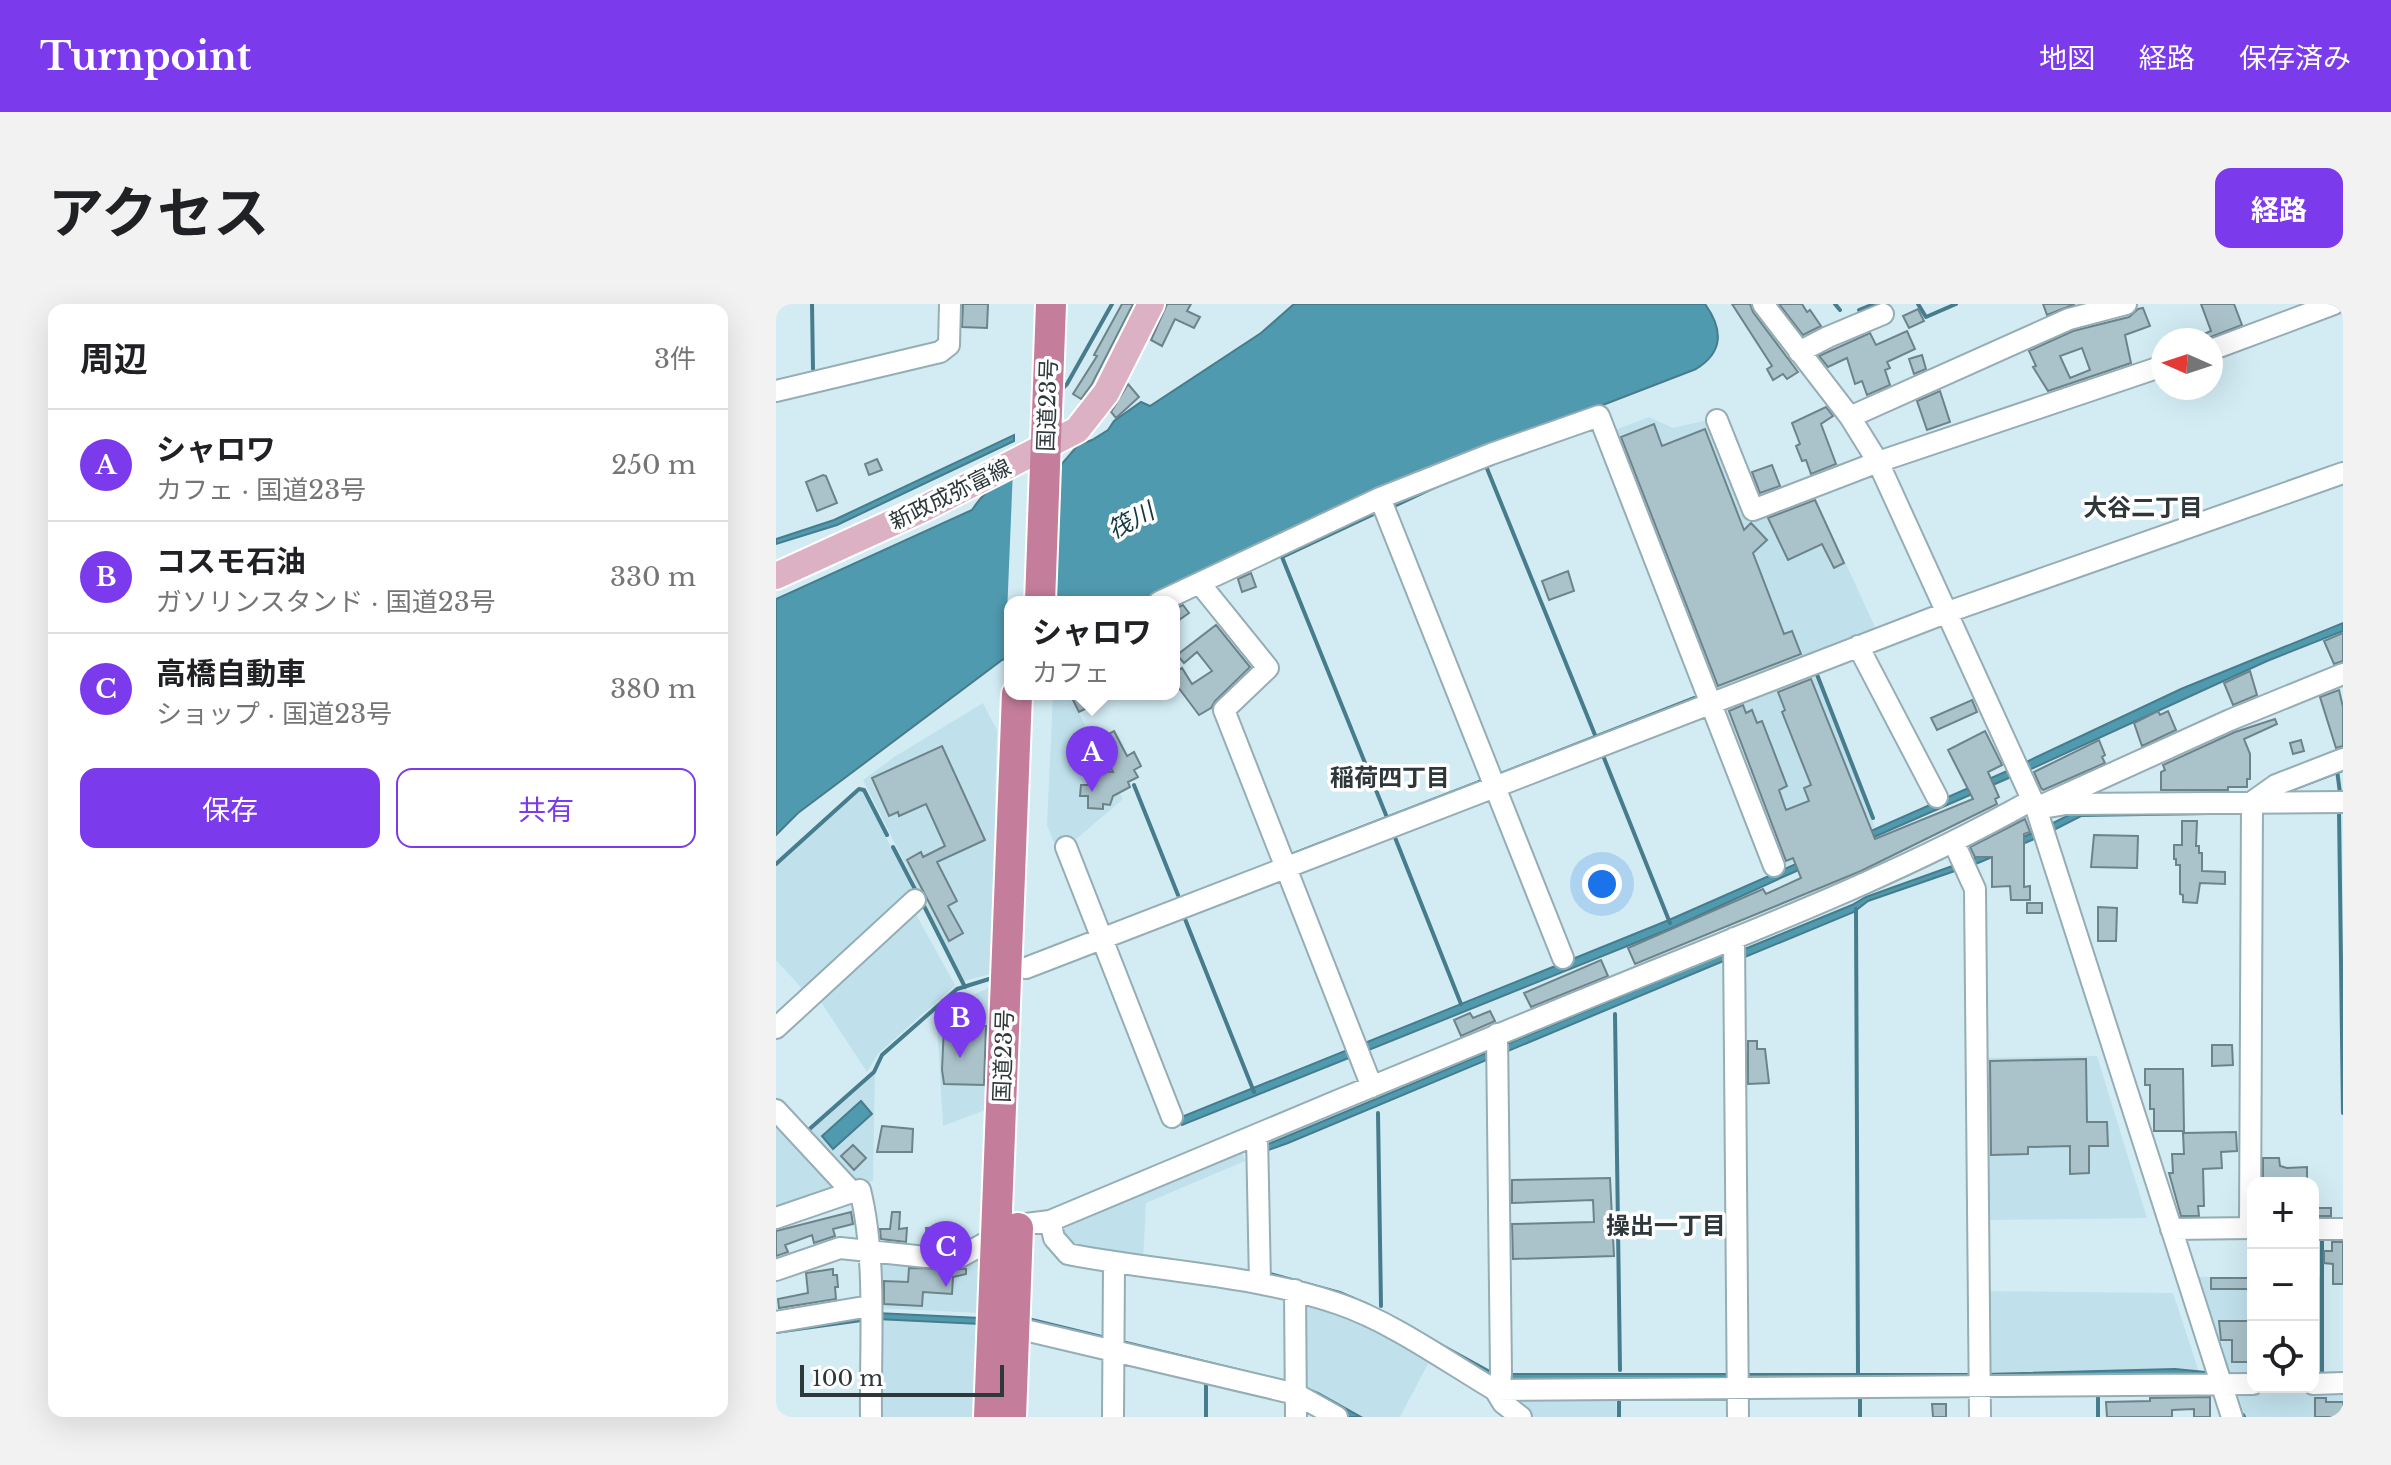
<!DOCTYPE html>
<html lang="ja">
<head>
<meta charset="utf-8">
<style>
  body { margin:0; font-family:"Libre Baskerville","Noto Sans JP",serif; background:#f2f2f2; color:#202124 }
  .controls { position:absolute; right:24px; bottom:24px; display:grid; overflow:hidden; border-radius:16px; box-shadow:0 8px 32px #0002 }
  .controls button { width:72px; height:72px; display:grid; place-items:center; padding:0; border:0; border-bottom:2px solid #e0e0e0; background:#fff; color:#202124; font:40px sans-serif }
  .compass { position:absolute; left:1375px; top:24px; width:72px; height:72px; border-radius:50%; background:#fff; box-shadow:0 8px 32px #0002; rotate:273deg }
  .scale { position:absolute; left:24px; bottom:20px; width:204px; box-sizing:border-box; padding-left:8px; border:4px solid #2e373a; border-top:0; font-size:22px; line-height:28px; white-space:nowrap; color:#2e373a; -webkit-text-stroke:6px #fff; paint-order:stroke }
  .you { position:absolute; left:826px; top:580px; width:28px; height:28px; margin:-20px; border:6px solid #fff; border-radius:50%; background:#1a73e8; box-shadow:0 0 0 12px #1a73e833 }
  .badge { display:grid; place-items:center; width:52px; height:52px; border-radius:50%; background:#7c3aed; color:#fff; font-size:26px; font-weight:700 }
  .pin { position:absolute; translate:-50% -66px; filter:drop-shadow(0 2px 4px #0008) }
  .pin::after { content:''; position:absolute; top:42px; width:28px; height:24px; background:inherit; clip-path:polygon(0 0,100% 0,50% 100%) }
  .popup { position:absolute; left:228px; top:292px; width:176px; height:104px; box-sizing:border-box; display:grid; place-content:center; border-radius:16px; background:#fff; filter:drop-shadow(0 2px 6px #0005); font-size:26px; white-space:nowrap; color:#757577 }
  .popup b { font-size:30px; color:#202124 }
  .popup::after { content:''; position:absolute; left:50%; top:100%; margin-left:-16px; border:16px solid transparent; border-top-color:#fff }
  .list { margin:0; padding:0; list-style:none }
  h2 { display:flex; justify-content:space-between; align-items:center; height:104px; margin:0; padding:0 32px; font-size:34px }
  h2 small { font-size:26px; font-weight:400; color:#757577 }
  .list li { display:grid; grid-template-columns:52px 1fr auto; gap:24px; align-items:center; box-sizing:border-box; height:112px; padding:0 32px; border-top:2px solid #e0e0e0 }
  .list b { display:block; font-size:30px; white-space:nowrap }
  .list p { margin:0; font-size:26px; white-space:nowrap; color:#757577 }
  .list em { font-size:26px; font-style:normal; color:#757577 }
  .actions { display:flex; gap:16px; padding:24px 32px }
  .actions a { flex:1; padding:18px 0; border:2px solid #7c3aed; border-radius:16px; text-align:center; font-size:28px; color:#7c3aed }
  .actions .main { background:#7c3aed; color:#fff }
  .icon { flex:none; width:44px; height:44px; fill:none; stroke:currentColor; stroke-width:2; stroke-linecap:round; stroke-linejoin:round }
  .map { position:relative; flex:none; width:1567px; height:1113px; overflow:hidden; border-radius:16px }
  header { display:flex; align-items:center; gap:48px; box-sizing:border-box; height:112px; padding:0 40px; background:#7c3aed; color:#fff }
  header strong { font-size:38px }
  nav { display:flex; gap:44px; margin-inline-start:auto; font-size:28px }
  .intro { display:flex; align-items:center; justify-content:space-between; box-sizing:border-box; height:192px; padding:0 48px }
  h1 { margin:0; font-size:56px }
  .button { padding:20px 36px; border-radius:16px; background:#7c3aed; color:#fff; font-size:28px; font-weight:700 }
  main { display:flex; gap:48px; padding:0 48px }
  aside { flex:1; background:#fff; border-radius:16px; box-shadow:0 8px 32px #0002 }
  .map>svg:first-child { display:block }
</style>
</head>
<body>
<header>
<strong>Turnpoint</strong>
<nav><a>地図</a><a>経路</a><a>保存済み</a></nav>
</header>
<div class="intro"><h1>アクセス</h1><a class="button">経路</a></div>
<main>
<aside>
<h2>周辺<small>3件</small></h2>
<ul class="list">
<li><span class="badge">A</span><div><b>シャロワ</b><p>カフェ · 国道23号</p></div><em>250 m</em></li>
<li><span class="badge">B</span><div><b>コスモ石油</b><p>ガソリンスタンド · 国道23号</p></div><em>330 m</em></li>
<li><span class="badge">C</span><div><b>高橋自動車</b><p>ショップ · 国道23号</p></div><em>380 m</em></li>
</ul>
<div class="actions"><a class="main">保存</a><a>共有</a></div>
</aside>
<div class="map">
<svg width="1567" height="1113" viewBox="0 0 1567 1113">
  <rect width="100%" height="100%" fill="#d3ecf4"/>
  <path fill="#c0e1ec" d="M873,113L897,124L931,116L974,216L1039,193L1101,327L938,392L834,128Z
    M1038,368L1099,523L1004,565L944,401Z
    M277,390H293L347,495L297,538L287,542L279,541L271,521Z
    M207,399L221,426L215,670L188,677L87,476L118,453Z
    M84,486L87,487L138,589L30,689L0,656V562L41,522Z
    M136,603L179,681L102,750L91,768L41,692Z
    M214,683L212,805L167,822L161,717L169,705Z
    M1321,752L1371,914L1208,916L1205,754Z
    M99,767L97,877L78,880L30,830Z
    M0,814L19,834L15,838L62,888L0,907Z
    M465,844L469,857L370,899L367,957L299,944L286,928L288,921Z
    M206,951L204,1009L98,1004L102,956Z
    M1419,973H1477V1069H1451Z
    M1537,973H1544V1070H1537Z
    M1207,987L1397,989L1423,1068L1399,1065L1208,1070Z
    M523,998L557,1004L654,1056L624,1113H585L525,1082Z
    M100,1015L204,1020L201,1113H101Z
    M1567,1085V1113H1469L1461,1087Z
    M732,1090L840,1091L841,1113H755L743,1106Z"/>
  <path fill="#509aaf" stroke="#467c8c" stroke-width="2" d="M518,0H929C947,25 948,48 920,65L575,198L361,298H234V354L226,356L22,509L0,531V295L196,206C219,170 246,168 285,161L302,141L316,136L332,126L338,117L365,98L374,102L485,29Z
    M238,131V137L61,221L0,240V235L58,216Z
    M1567,319V327L1491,357L1253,466L1250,458L1405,385Z
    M1567,460V467L1509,489L1493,509L1305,512L1276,527L1273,521L1301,507L1499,493Z
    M1231,467L1235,473L1009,572L896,624L406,821L403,814L893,616Z
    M1261,527L1263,533L1202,559L1092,597L1078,608L964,655L945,658L512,839L473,853L471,849L944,651L964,647L1076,601L1090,593L1196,555Z
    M85,797L96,810L57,845L46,832Z
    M494,969L564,988L592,1000L719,1070H1208L1399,1065L1429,1068L1432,1074L719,1079L492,975Z
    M100,1009L204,1014V1020L100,1015L0,1029V1023Z
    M252,1014L514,1078L542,1089L585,1113H572L531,1090L252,1020Z"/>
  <path fill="#d3ecf4" d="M283,158L277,298H234V358L229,359L237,165Z"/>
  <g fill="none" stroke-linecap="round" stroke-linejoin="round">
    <path stroke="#467c8c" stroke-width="4" d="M36,0L37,65
      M1059,0L1064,6
      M1142,0L1150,13L1180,0
      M1083,6L1098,0
      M285,86L291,80L336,0
      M715,160L775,139
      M710,162L819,431
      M616,203L663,181
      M602,208L506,253L610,511
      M1040,368L1097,514
      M826,449L894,619
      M1561,466L1564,489
      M722,471L918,394
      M358,481L402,591
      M1563,506L1567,809
      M618,531L685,700
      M117,543L142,591
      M512,552L708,476
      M0,560L83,485L88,486L111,531
      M146,598L189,683
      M1080,605L1082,1070
      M407,610L478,788
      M839,710L844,1066
      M602,809L605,1002
      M29,829L98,768L106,751L181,685L213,675
      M1546,1067V932
      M430,1076V1113
      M1084,1092V1113
      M1322,1092V1113
      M843,1094V1113
      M1467,1111L1468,1113"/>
  </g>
  <path fill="#aac2ca" stroke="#6c838a" stroke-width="2" fill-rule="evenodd" d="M187,0H212L211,24L186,23Z
    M346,0H357L316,80L305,95L297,90L321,52L318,51Z
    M391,0H415L411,7L424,13L418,24L399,15L386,42L375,36Z
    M956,0H974L977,8L1022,68L1011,75L1007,70L997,76L991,65L996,62Z
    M1003,0H1026L1031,8L1034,6L1045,22L1027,31Z
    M1267,0H1299L1271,11Z
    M1425,0H1458L1466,21L1427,36H1414L1435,27Z
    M1367,4L1374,22L1349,31L1355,59L1272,87L1257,63L1260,62L1253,47L1297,27L1353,13L1362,5ZM1306,44L1314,66L1294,74L1284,52Z
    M1142,5L1148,17L1133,24L1127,12Z
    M1131,27L1139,45L1111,58L1114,64L1109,66L1114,81L1091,91L1086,77L1079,80L1071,54L1052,63L1043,52L1094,29L1100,41Z
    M1146,51L1150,65L1138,70L1133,55Z
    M352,80L363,93L340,114L335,108Z
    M1164,87L1174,118L1151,126L1141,97Z
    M1050,103L1057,112L1045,120L1060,160L1035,170L1030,156L1026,157L1020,142L1024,140L1016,119Z
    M878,120L886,142L929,125L968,226L975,219L991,236L977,249L1008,330L1016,327L1025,350L942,382L845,133Z
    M101,155L106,166L93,171L89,160Z
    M996,161L1004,182L984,189L976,168Z
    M47,171L50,172L61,199L41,207L30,178Z
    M1039,196L1068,259L1058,264L1046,240L1012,256L992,214Z
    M792,267L798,287L773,296L766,277Z
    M475,269L480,283L466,288L462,275Z
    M407,301L413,309L403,316L398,305Z
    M440,321L474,363L439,397L435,404L423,411L402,383L398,385V369L406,364L416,380L436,367L421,348L408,359L401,351Z
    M1567,329V357L1558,360L1548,337Z
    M1474,367L1481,391L1457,401L1448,379Z
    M1035,375L1099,535L1197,495L1172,446L1209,427L1226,461L1212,468L1223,493L1219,495L1221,500L1085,567L859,660L852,644L987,585L990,590L1025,574L1017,554L1010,557L953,407L967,401L970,409L976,406L981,419L986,417L1011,482L1003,486L1010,506L1033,497L1028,484L1035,481L1006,408L1009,406L1002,388Z
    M1563,386L1567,403V442L1560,444L1544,393Z
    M294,390H314L319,400L303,408Z
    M1196,396L1201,408L1161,426L1155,414Z
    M1382,407L1384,411L1392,407L1400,426L1366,442L1358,419Z
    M1499,415L1501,420L1468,435L1474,450V475H1471V483H1452V486H1385V468L1389,466L1387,461L1459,428Z
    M338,427L351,452L358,448L365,462L358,466L362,473L352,478L354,483L337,492L334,501L327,500V505L312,504V492H304L305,481H313L314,467L337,468L321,436Z
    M1323,436L1329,451L1326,453L1329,459L1267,486L1265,484L1258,468Z
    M1525,436L1528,447L1517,450L1514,439Z
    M166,442L209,536L161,558L181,597L172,602L187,629L173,637L131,556L145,548L147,553L169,542L150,500L123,512L122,508L113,512L96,474Z
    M1249,515L1254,528L1248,530V583L1254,582V596H1235L1234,582L1216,583V553H1199L1194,543Z
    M1406,517H1421L1420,542H1423V549H1426V567L1449,568V580L1424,579L1421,599L1407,598V591L1404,590V561H1400V555H1398V541H1406Z
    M1318,531L1362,532L1361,564L1315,563Z
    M1251,599H1266V609H1251Z
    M1322,603L1341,604L1340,637H1322Z
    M825,656L832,672L755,703L748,689Z
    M714,707L719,717L685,732L678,716L694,709L697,714Z
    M168,721L210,722L208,781L168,780L166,766Z
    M972,737H981V745H989L993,779L972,780Z
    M1436,741H1456L1457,761L1436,762Z
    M1310,755L1311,818H1331L1332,842H1313V869L1294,870V842L1252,843V850L1215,851L1214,757Z
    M1369,765H1407L1408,827H1378V805H1374V781H1369Z
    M106,822L137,825L136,848H101Z
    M1460,828L1461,847L1445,848L1446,864L1427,865L1428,902H1422L1423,912H1405L1393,869H1397L1396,850H1408L1407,829Z
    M77,841L90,854L78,866L65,852Z
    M1487,854H1503L1504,862L1511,864L1531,863V879H1487Z
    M834,874L838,952L737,955L736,920L818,918L817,896L736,899V876Z
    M1537,904H1555V912H1537Z
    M75,908L77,920L57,925L59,932L38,939L36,931L9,941L12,948L0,952V927Z
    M116,908H124L123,925L131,924L130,938L105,935L104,925H114Z
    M177,923L178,940H151L150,924Z
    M1556,938H1567V980H1557V960L1548,959V947H1556Z
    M133,964L190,965V970L177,973L176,990L147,988L146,1002L108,1000V977L132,978Z
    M57,965V971H61L62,983H59L60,995L3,1004L2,995L32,989L30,969Z
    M1435,974H1474V985H1435Z
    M1443,1017H1477V1058H1456V1036H1445Z
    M1434,1093V1113H1418V1105L1396,1106V1113H1331L1330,1098L1374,1097V1094Z
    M1539,1094H1550V1098H1567V1113H1539Z
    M1156,1100H1170V1113H1157Z"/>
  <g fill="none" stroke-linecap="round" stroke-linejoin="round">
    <defs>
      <path id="minor" d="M987,0L1074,113L1102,158L1260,504L1456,1113
        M1435,46L1558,0
        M1023,48L1052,33L1107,10
        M0,87L164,48L173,41L174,0
        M1074,113L1293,15L1350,0
        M941,116L977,206L1102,158L1387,62
        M604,194L787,654
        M425,281L492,364L448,406L596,783
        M383,298L604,194L715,150L823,112L998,562
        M1082,342L1161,493
        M1476,498L1500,481L1567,455
        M1272,503L1290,500L1567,498
        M1260,504L1454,416L1567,370
        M1178,539L1199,585L1204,1113
        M290,543L396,813
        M958,634L962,1113
        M250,664L1172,308L1567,169
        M0,724L139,596
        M0,806L76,888L84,886C101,954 94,1042 95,1113
        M481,831L484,979
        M0,914L76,888
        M274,917L278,934L292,950C382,968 476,970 563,1000C616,1018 670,1057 719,1086L727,1099L745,1113
        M1474,924L1476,498
        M1395,925L1477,924
        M1537,925H1567
        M0,966L64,944L150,953H184L242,921L274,917C450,843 627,769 804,697C957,634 1112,577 1256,496
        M519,986L520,1113
        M0,1018L94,1002
        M253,1027L520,1090L561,1113
        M1537,1080L1567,1079
        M719,1086L1477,1080
        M719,1086L724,1080L725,1069L721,730
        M337,1113L338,959"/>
      <path id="major" d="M0,272L149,204L301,126L330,89L375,0"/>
      <path id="highway" d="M264,298L275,0
        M213,1113L241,390
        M235,1113L242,924"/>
    </defs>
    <use href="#minor" stroke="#95adb4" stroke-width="24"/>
    <use href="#major" stroke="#fff" stroke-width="30"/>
    <use href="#highway" stroke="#fff" stroke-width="34"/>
    <use href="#minor" stroke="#fff" stroke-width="20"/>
    <use href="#major" stroke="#dcb1c3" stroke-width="26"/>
    <use href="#highway" stroke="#c47d9b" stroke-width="30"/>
  </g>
  <g text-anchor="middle" stroke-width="7" stroke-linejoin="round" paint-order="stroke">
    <g font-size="22" fill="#2e373a" stroke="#fff">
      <text transform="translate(271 101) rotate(-88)" y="8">国道23号</text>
      <text transform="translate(174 190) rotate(-26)" y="8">新政成弥富線</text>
      <text transform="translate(227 752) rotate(-88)" y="8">国道23号</text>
    </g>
    <g font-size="24" font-weight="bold" fill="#2e373a" stroke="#fff">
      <text x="1367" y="212">大谷二丁目</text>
      <text x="614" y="482">稲荷四丁目</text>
      <text x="890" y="930">操出一丁目</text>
    </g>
    <g font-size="24" font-style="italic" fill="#143741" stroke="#fff">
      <text transform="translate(355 217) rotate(-28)" y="8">筏川</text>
    </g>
  </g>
</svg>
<div class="controls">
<button>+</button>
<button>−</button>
<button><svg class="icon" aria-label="locate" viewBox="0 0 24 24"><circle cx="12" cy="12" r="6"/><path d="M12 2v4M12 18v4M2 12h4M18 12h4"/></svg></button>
</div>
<svg class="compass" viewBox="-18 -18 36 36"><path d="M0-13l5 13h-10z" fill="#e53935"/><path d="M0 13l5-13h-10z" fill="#757577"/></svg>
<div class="scale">100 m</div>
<div class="you"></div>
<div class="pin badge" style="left:316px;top:488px">A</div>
<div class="popup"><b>シャロワ</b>カフェ</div>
<div class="pin badge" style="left:184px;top:754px">B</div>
<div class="pin badge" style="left:170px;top:983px">C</div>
</div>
</main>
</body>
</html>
